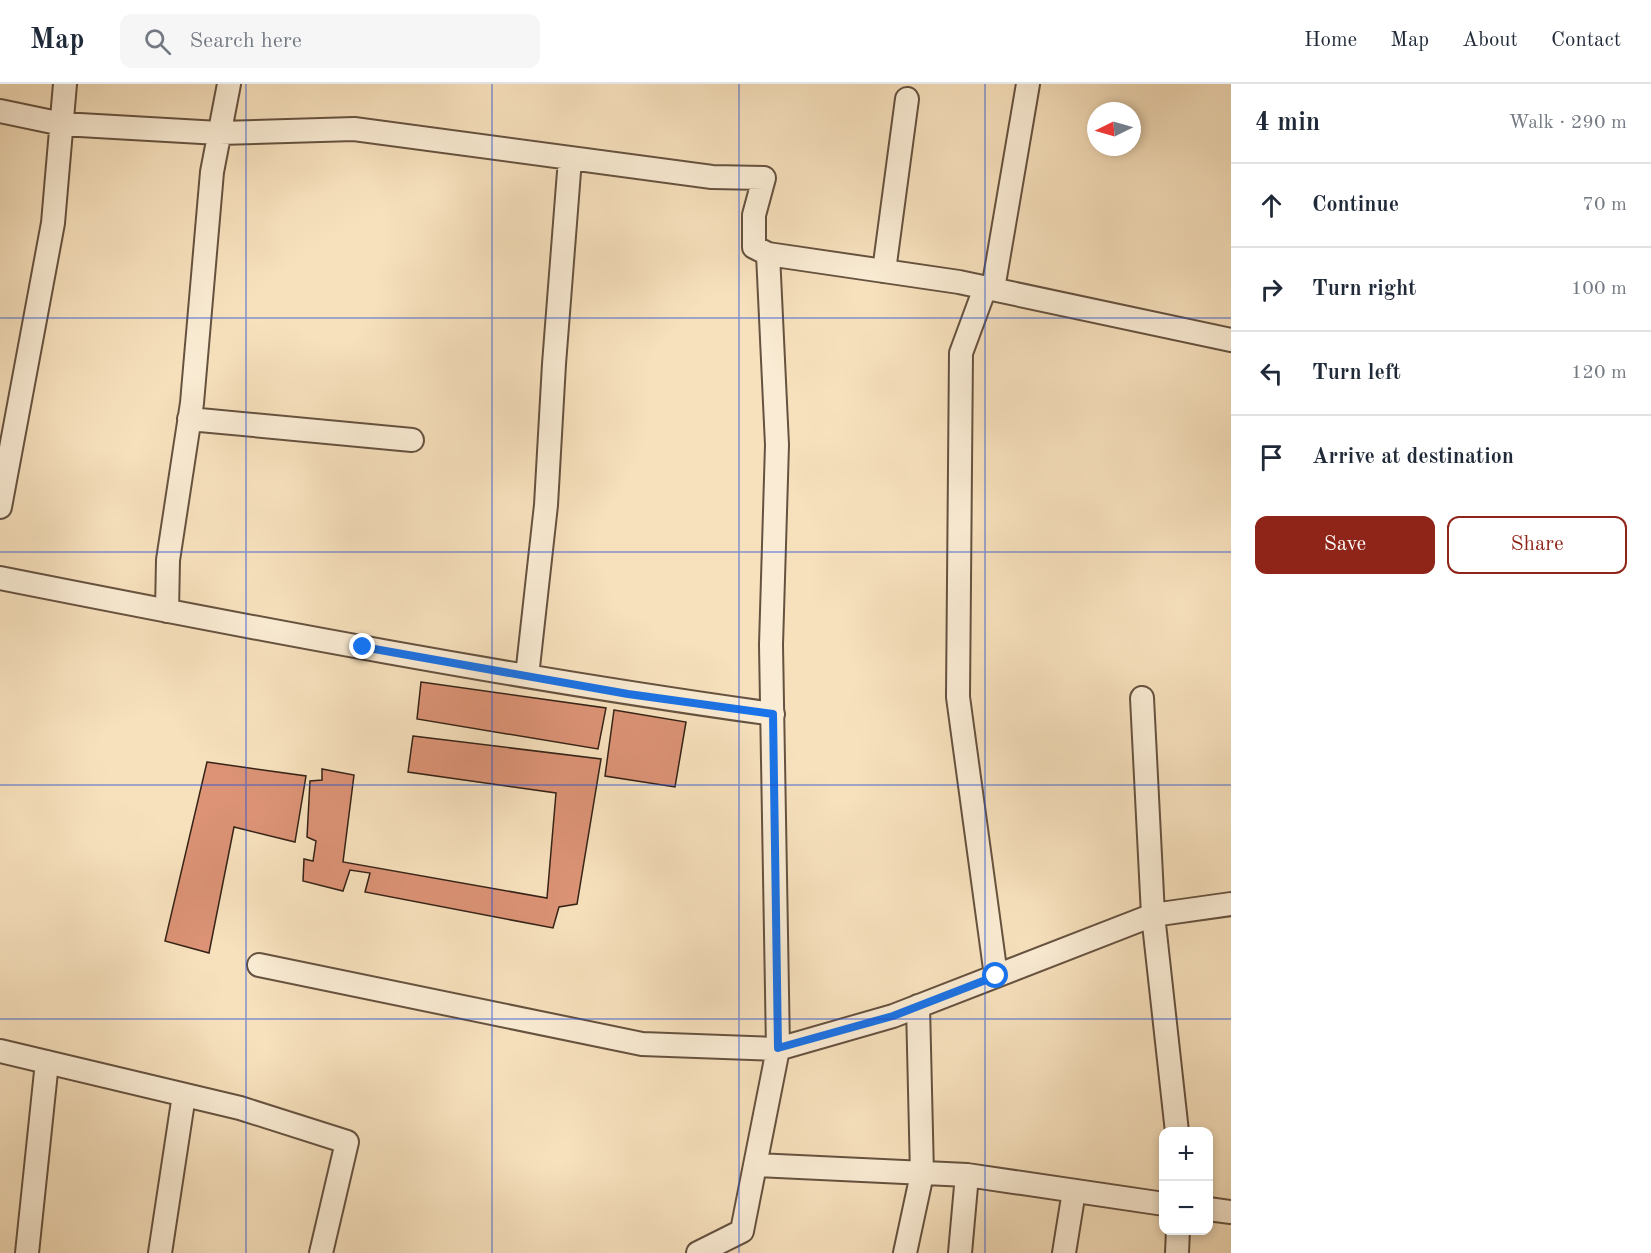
<!DOCTYPE html>
<html lang="en">
<head>
<meta charset="utf-8">
<style>
  body { margin:0; font-family:"Old Standard TT",serif; background:#f6f6f7; color:#1f2937 }
  .controls { position:absolute; right:18px; bottom:18px; display:grid; overflow:hidden; border-radius:12px; box-shadow:0 3px 9px #0003 }
  .controls button { width:54px; height:54px; display:grid; place-items:center; padding:0; border:0; border-bottom:2px solid #e0e1e3; background:#fff; color:#1f2937; font:30px sans-serif }
  .compass { position:absolute; left:1087px; top:18px; width:54px; height:54px; border-radius:50%; background:#fff; box-shadow:0 3px 9px #0003; rotate:265deg }
  .stop { position:absolute; width:18px; height:18px; margin:-14px; border:4px solid #1a73e8; border-radius:50%; background:#fff }
  .stop.end { background:#1a73e8; border-color:#fff; box-shadow:0 2px 6px #0008 }
  .list { margin:0; padding:0; list-style:none }
  h2 { display:flex; justify-content:space-between; align-items:center; height:78px; margin:0; padding:0 24px; font-size:26px }
  h2 small { font-size:20px; font-weight:400; color:#747a83 }
  .list li { display:grid; grid-template-columns:39px 1fr auto; gap:18px; align-items:center; box-sizing:border-box; height:84px; padding:0 24px; border-top:2px solid #e0e1e3 }
  .list b { display:block; font-size:22px; white-space:nowrap }
  .list em { font-size:20px; font-style:normal; color:#747a83 }
  .actions { display:flex; gap:12px; padding:18px 24px }
  .actions a { flex:1; padding:14px 0; border:2px solid #8f2418; border-radius:12px; text-align:center; font-size:21px; color:#8f2418 }
  .actions .main { background:#8f2418; color:#fff }
  .icon { flex:none; width:33px; height:33px; fill:none; stroke:currentColor; stroke-width:2; stroke-linecap:round; stroke-linejoin:round }
  .map { position:relative; flex:none; width:1231px; height:1169px; overflow:hidden }
  header { display:flex; align-items:center; gap:36px; box-sizing:border-box; height:84px; padding:0 30px; background:#fff; border-bottom:2px solid #e0e1e3 }
  header strong { font-size:28px }
  nav { display:flex; gap:33px; margin-inline-start:auto; font-size:21px }
  .search { width:420px; height:54px; background:#f6f6f7; display:flex; align-items:center; gap:15px; box-sizing:border-box; padding:0 21px; border-radius:12px; color:#747a83; font-size:22px }
  main { display:flex }
  aside { flex:1; background:#fff }
  .map>svg:first-child { display:block }
</style>
</head>
<body>
<header>
<strong>Map</strong>
<div class="search"><svg class="icon" aria-label="search" viewBox="0 0 24 24"><circle cx="10" cy="10" r="6"/><path d="M15 15l6 6"/></svg>Search here</div>
<nav><a>Home</a><a>Map</a><a>About</a><a>Contact</a></nav>
</header>
<main>
<div class="map">
<svg width="1231" height="1169" viewBox="0 0 1231 1169">
  <rect width="100%" height="100%" fill="#f7e1bd"/>
  <filter id="stains"><feTurbulence type="fractalNoise" baseFrequency=".00333" numOctaves="4"/><feColorMatrix values="0 0 0 0 .2 0 0 0 0 .09 0 0 0 0 .02 0 0 0 .5 -.17"/></filter>
  <radialGradient id="worn" r=".72"><stop offset=".6" stop-color="#630" stop-opacity="0"/><stop offset="1" stop-color="#630" stop-opacity=".3"/></radialGradient>
  <path fill="#dc9376" stroke="#352317" stroke-width="1.5" d="M421,598L606,624L598,665L417,635Z
    M614,626L686,638L675,703L605,692Z
    M413,652L601,675L577,820L559,823L553,844L365,808L370,789L350,786L343,807L303,797L304,775L313,777L316,757L307,753L310,697L322,696V685L354,691L343,778L547,814L556,709L408,688Z
    M207,678L306,692L295,758L234,743L209,869L165,857Z"/>
  <g fill="none" stroke-linecap="round" stroke-linejoin="round">
    <defs>
      <path id="minor" d="M0,27L62,40L219,49L354,45L712,93L764,94L754,131V163L768,170L959,198L1231,256
        M884,187L907,15
        M985,204L961,269L958,613L996,892
        M993,205L1028,0
        M189,335L412,356
        M0,423L53,139L65,0
        M0,494C257,545 514,594 773,630
        M167,527L168,476L192,319L212,88L229,0
        M527,592L546,421L554,280L570,75
        M1142,614L1153,831L1177,1048
        M259,881L642,960L778,965L893,932L1153,831L1231,820
        M0,967L240,1024L347,1058L321,1169
        M755,1081L967,1091L1164,1120
        M1208,1125L1231,1128
        M27,1169L47,978
        M160,1169L184,1011
        M698,1169L742,1147L778,965L771,561L777,361L768,170
        M905,1169L922,1090L918,922
        M960,1169L967,1091
        M1064,1169L1074,1107
        M1177,1169L1178,1146"/>
    </defs>
    <use href="#minor" stroke="#665240" stroke-width="26"/>
    <use href="#minor" stroke="#faecd4" stroke-width="22"/>
  </g>
  <g fill="none" stroke-linecap="round" stroke-linejoin="round">
    <path stroke="#1a73e8" stroke-width="8" d="M363,563L628,610L773,630L778,964L893,932L996,892"/>
  </g>
  <path fill="none" stroke="#1d4ed8" stroke-width="1.5" stroke-opacity="0.55" d="M246,0V1169M492,0V1169M739,0V1169M985,0V1169M0,234H1231M0,468H1231M0,701H1231M0,935H1231"/>
  <rect width="100%" height="100%" filter="url(#stains)"/>
  <rect width="100%" height="100%" fill="url(#worn)"/>
</svg>
<div class="controls">
<button>+</button>
<button>−</button>
</div>
<svg class="compass" viewBox="-18 -18 36 36"><path d="M0-13l5 13h-10z" fill="#e53935"/><path d="M0 13l5-13h-10z" fill="#747a83"/></svg>
<div class="stop" style="left:996px;top:892px"></div>
<div class="stop end" style="left:363px;top:563px"></div>
</div>
<aside>
<h2>4 min<small>Walk · 290 m</small></h2>
<ul class="list">
<li><svg class="icon" aria-label="ahead" viewBox="0 0 24 24"><path d="M12 20V5M6 11l6-6 6 6"/></svg><div><b>Continue</b></div><em>70 m</em></li>
<li><svg class="icon" aria-label="right" viewBox="0 0 24 24"><path d="M7 20v-9h11M14 6l5 5-5 5"/></svg><div><b>Turn right</b></div><em>100 m</em></li>
<li><svg class="icon" aria-label="left" viewBox="0 0 24 24"><path d="M17 20v-9H6M10 6l-5 5 5 5"/></svg><div><b>Turn left</b></div><em>120 m</em></li>
<li><svg class="icon" aria-label="arrive" viewBox="0 0 24 24"><path d="M6 21V4h12l-3 4 3 4H6"/></svg><div><b>Arrive at destination</b></div></li>
</ul>
<div class="actions"><a class="main">Save</a><a>Share</a></div>
</aside>
</main>
</body>
</html>
